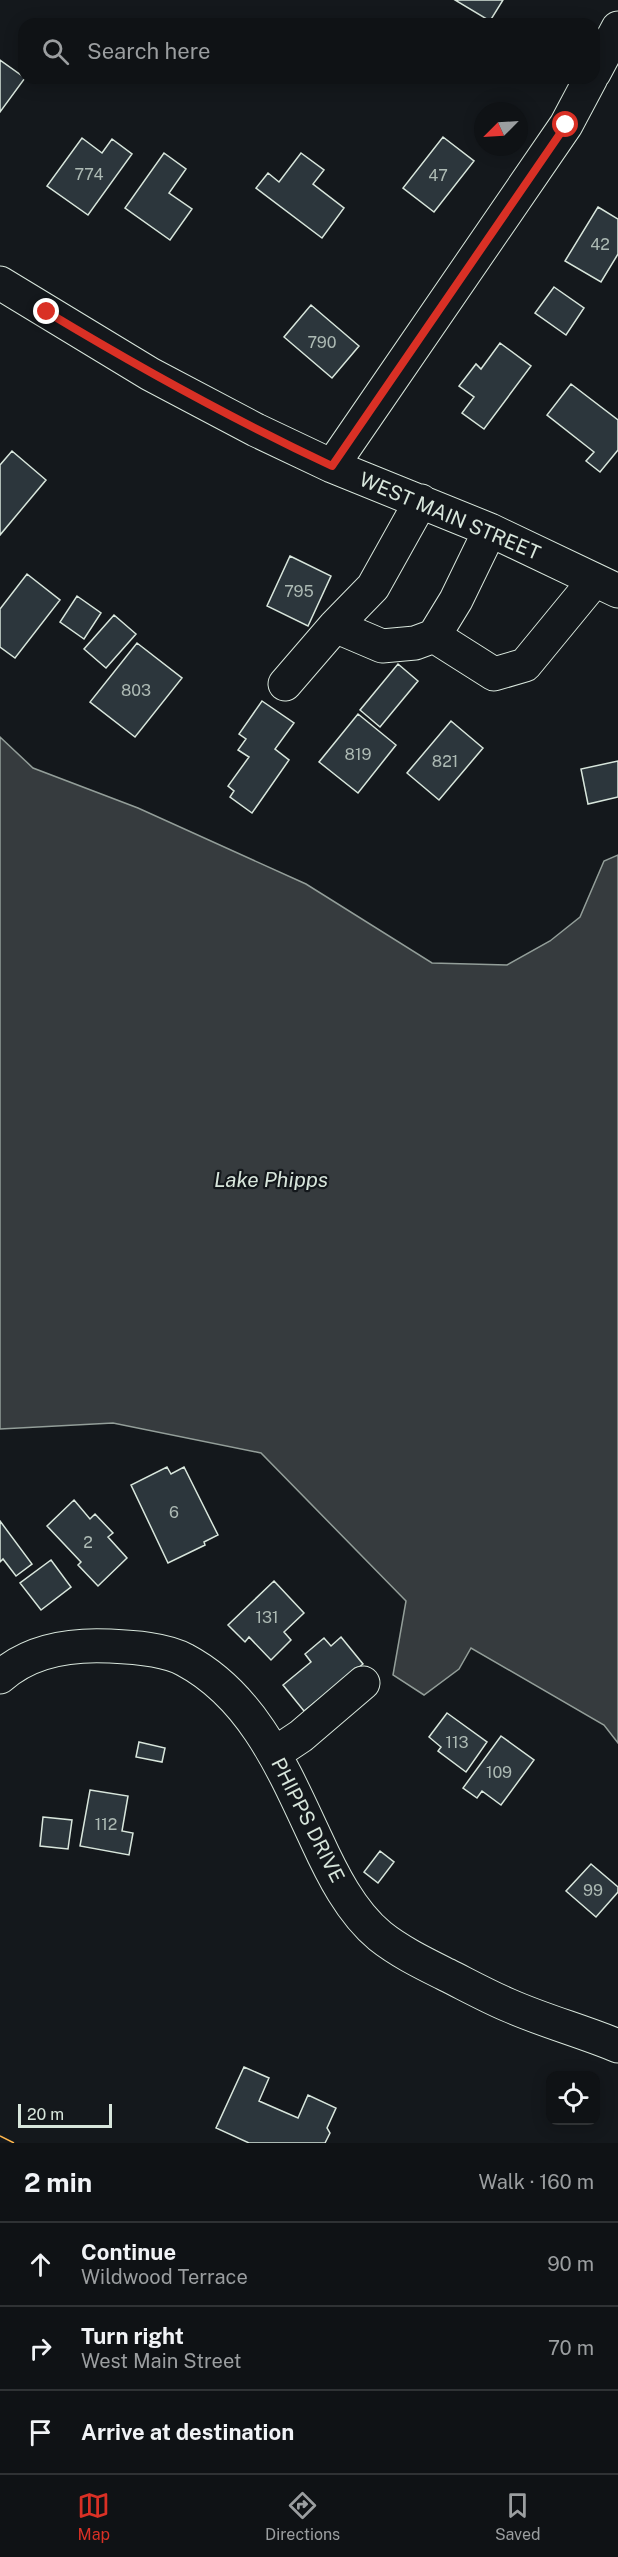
<!DOCTYPE html>
<html lang="en">
<head>
<meta charset="utf-8">
<style>
  body { margin:0; font-family:"Public Sans",sans-serif; background:#181b1e; color:#f1f3f6 }
  .controls { position:absolute; right:18px; bottom:18px; display:grid; overflow:hidden; border-radius:12px; box-shadow:0 3px 15px #0003 }
  .controls button { width:54px; height:54px; display:grid; place-items:center; padding:0; border:0; border-bottom:2px solid #2f3234; background:#0f1215; color:#f1f3f6; font:30px sans-serif }
  .compass { position:absolute; left:474px; top:102px; width:54px; height:54px; border-radius:50%; background:#0f1215; box-shadow:0 3px 15px #0003; rotate:246deg }
  .scale { position:absolute; left:18px; bottom:15px; width:94px; box-sizing:border-box; padding-left:6px; border:3px solid #d8e6dc; border-top:0; font-size:16px; line-height:21px; white-space:nowrap; color:#d8e6dc; -webkit-text-stroke:4px #14181c; paint-order:stroke }
  .stop { position:absolute; width:18px; height:18px; margin:-14px; border:4px solid #d93025; border-radius:50%; background:#fff }
  .stop.end { background:#d93025; border-color:#fff; box-shadow:0 2px 6px #0008 }
  .list { margin:0; padding:0; list-style:none }
  h2 { display:flex; justify-content:space-between; align-items:center; height:78px; margin:0; padding:0 24px; font-size:26px }
  h2 small { font-size:20px; font-weight:400; color:#9b9ea0 }
  .list li { display:grid; grid-template-columns:39px 1fr auto; gap:18px; align-items:center; box-sizing:border-box; height:84px; padding:0 24px; border-top:2px solid #2f3234 }
  .list b { display:block; font-size:22px; white-space:nowrap }
  .list p { margin:0; font-size:20px; white-space:nowrap; color:#9b9ea0 }
  .list em { font-size:20px; font-style:normal; color:#9b9ea0 }
  .icon { flex:none; width:33px; height:33px; fill:none; stroke:currentColor; stroke-width:2; stroke-linecap:round; stroke-linejoin:round }
  .map { position:relative; flex:none; width:618px; height:2143px; overflow:hidden }
  .search { position:absolute; background:#0f1215; box-shadow:0 3px 15px #0003; left:18px; right:18px; top:18px; height:66px; display:flex; align-items:center; gap:15px; box-sizing:border-box; padding:0 21px; border-radius:18px; color:#9b9ea0; font-size:22px }
  .sheet { height:330px; background:#0f1215 }
  nav { display:flex; justify-content:space-around; align-items:center; box-sizing:border-box; height:84px; border-top:2px solid #2f3234; background:#0f1215; font-size:16px; color:#9b9ea0 }
  nav a { display:grid; justify-items:center; gap:3px }
  nav .on { color:#d93025 }
  .map>svg:first-child { display:block }
</style>
</head>
<body>
<div class="map">
<svg width="618" height="2143" viewBox="0 0 618 2143">
  <rect width="100%" height="100%" fill="#14181c"/>
  <path fill="#363b3e" stroke="#939e99" stroke-width="1.5" d="M0,737L33,768L138,808L306,884L432,963L507,965L550,941L580,917L604,861L618,855V1743L604,1725L471,1648L459,1669L424,1695L393,1675L406,1601L261,1453L113,1423L0,1429Z"/>
  <path fill="#2c363c" stroke="#d8e6dc" stroke-width="1.5" d="M455,0H503L490,21Z
    M0,60L25,78L0,112Z
    M443,137L474,161L434,212L403,188Z
    M82,138L102,153L112,139L132,154L88,215L47,186Z
    M164,153L186,169L169,193L192,209L170,240L125,208Z
    M301,153L324,170L313,184L344,208L322,238L256,188L268,173L279,182Z
    M598,207L618,219V254L601,282L565,261Z
    M554,287L584,308L566,335L535,313Z
    M311,305L359,346L332,378L284,337Z
    M500,343L531,366L484,429L462,413L474,397L459,386L476,364L481,369Z
    M571,384L618,420V450L600,472L586,461L594,452L547,415Z
    M12,451L46,480L0,535V465Z
    M290,556L331,576L308,626L267,606Z
    M27,574L60,600L15,658L0,647V609Z
    M77,596L101,613L84,639L60,622Z
    M114,615L136,634L106,668L84,649Z
    M137,643L182,678L135,737L90,702Z
    M398,664L418,681L380,727L360,710Z
    M262,701L294,723L275,749L289,760L252,813L230,797L234,791L228,786L249,757L238,750L246,739L239,734Z
    M358,714L396,745L358,793L319,762Z
    M451,721L483,748L439,800L407,773Z
    M618,761V797L588,804L581,769Z
    M167,1467L171,1474L184,1467L218,1535L204,1542L205,1545L168,1563L131,1485Z
    M74,1500L90,1519L95,1514L113,1533L108,1537L127,1558L98,1586L78,1565L81,1562L47,1526Z
    M0,1521L32,1564L16,1576L3,1559L0,1562Z
    M51,1560L71,1587L41,1610L20,1583Z
    M274,1581L304,1613L284,1632L291,1640L271,1660L249,1637L245,1642L228,1625Z
    M341,1637L363,1664L304,1711L283,1685L311,1662L305,1654L324,1638L331,1646Z
    M447,1713L487,1742L466,1772L438,1751L441,1747L429,1737Z
    M501,1736L534,1760L501,1805L482,1791L477,1798L463,1788Z
    M139,1742L165,1748L162,1762L136,1757Z
    M90,1790L128,1796L122,1831L133,1833L129,1855L80,1846Z
    M43,1817L72,1820L68,1849L40,1846Z
    M380,1851L394,1862L378,1883L364,1872Z
    M591,1864L618,1887V1892L596,1917L566,1891Z
    M244,2067L269,2078L259,2101L298,2118L308,2095L336,2108L327,2128L330,2133L325,2143H249L216,2128Z"/>
  <g fill="none" stroke-linecap="round" stroke-linejoin="round">
    <defs>
      <path id="minor" d="M594,73L618,28
        M0,283L150,374L256,430L332,466L490,530L618,591
        M332,466L566,125L591,78
        M335,626L382,646L415,643L434,636L456,600L490,530
        M434,636L494,674L525,665L594,581
        M285,684L335,626L373,587L421,501
        M0,1677C30,1650 71,1644 110,1646C132,1647 166,1649 185,1660C254,1697 284,1771 316,1839C332,1874 351,1912 380,1936C400,1952 425,1964 447,1975C467,1985 487,1996 508,2005C544,2021 582,2031 618,2046
        M274,1754L301,1736L363,1683"/>
    </defs>
    <use href="#minor" stroke="#d8e6dc" stroke-width="35"/>
    <use href="#minor" stroke="#14181c" stroke-width="33"/>
    <path stroke="#ffb74d" stroke-width="1.5" stroke-dasharray="21 4.5 3 4.5" stroke-linecap="butt" d="M0,2136L14,2143"/>
  </g>
  <g fill="none" stroke-linecap="round" stroke-linejoin="round">
    <path stroke="#d93025" stroke-width="8" d="M47,312C140,368 234,420 332,466L566,125"/>
  </g>
  <g text-anchor="middle" stroke-width="4.5" stroke-linejoin="round" paint-order="stroke">
    <g font-size="16" fill="#adbab4">
      <text x="89" y="180">774</text>
      <text x="438" y="181">47</text>
      <text x="600" y="250">42</text>
      <text x="322" y="348">790</text>
      <text x="299" y="597">795</text>
      <text x="136" y="696">803</text>
      <text x="358" y="760">819</text>
      <text x="445" y="767">821</text>
      <text x="174" y="1518">6</text>
      <text x="88" y="1548">2</text>
      <text x="267" y="1623">131</text>
      <text x="457" y="1748">113</text>
      <text x="499" y="1778">109</text>
      <text x="106" y="1830">112</text>
      <text x="593" y="1896">99</text>
    </g>
    <g font-size="20" fill="#d8e6dc" stroke="#14181c">
      <text transform="translate(450 516) rotate(23)" y="7">WEST MAIN STREET</text>
      <text transform="translate(308 1820) rotate(63)" y="7">PHIPPS DRIVE</text>
    </g>
    <g font-size="21" font-style="italic" fill="#d8e6dc" stroke="#14181c">
      <text x="271" y="1187">Lake Phipps</text>
    </g>
  </g>
</svg>
<div class="controls">
<button><svg class="icon" aria-label="locate" viewBox="0 0 24 24"><circle cx="12" cy="12" r="6"/><path d="M12 2v4M12 18v4M2 12h4M18 12h4"/></svg></button>
</div>
<svg class="compass" viewBox="-18 -18 36 36"><path d="M0-13l5 13h-10z" fill="#e53935"/><path d="M0 13l5-13h-10z" fill="#9b9ea0"/></svg>
<div class="scale">20 m</div>
<div class="stop" style="left:566px;top:125px"></div>
<div class="stop end" style="left:47px;top:312px"></div>
<div class="search"><svg class="icon" aria-label="search" viewBox="0 0 24 24"><circle cx="10" cy="10" r="6"/><path d="M15 15l6 6"/></svg>Search here</div>
</div>
<section class="sheet">
<h2>2 min<small>Walk · 160 m</small></h2>
<ul class="list">
<li><svg class="icon" aria-label="ahead" viewBox="0 0 24 24"><path d="M12 20V5M6 11l6-6 6 6"/></svg><div><b>Continue</b><p>Wildwood Terrace</p></div><em>90 m</em></li>
<li><svg class="icon" aria-label="right" viewBox="0 0 24 24"><path d="M7 20v-9h11M14 6l5 5-5 5"/></svg><div><b>Turn right</b><p>West Main Street</p></div><em>70 m</em></li>
<li><svg class="icon" aria-label="arrive" viewBox="0 0 24 24"><path d="M6 21V4h12l-3 4 3 4H6"/></svg><div><b>Arrive at destination</b></div></li>
</ul>
</section>
<nav>
<a class="on"><svg class="icon" aria-label="map" viewBox="0 0 24 24"><path d="M3 6l6-2 6 2 6-2v14l-6 2-6-2-6 2zM9 4v14M15 6v14"/></svg>Map</a>
<a><svg class="icon" aria-label="directions" viewBox="0 0 24 24"><path d="M12 3l9 9-9 9-9-9zM9 14v-3h6M13 9l2 2-2 2"/></svg>Directions</a>
<a><svg class="icon" aria-label="saved" viewBox="0 0 24 24"><path d="M7 4h10v16l-5-4-5 4z"/></svg>Saved</a>
</nav>
</body>
</html>
